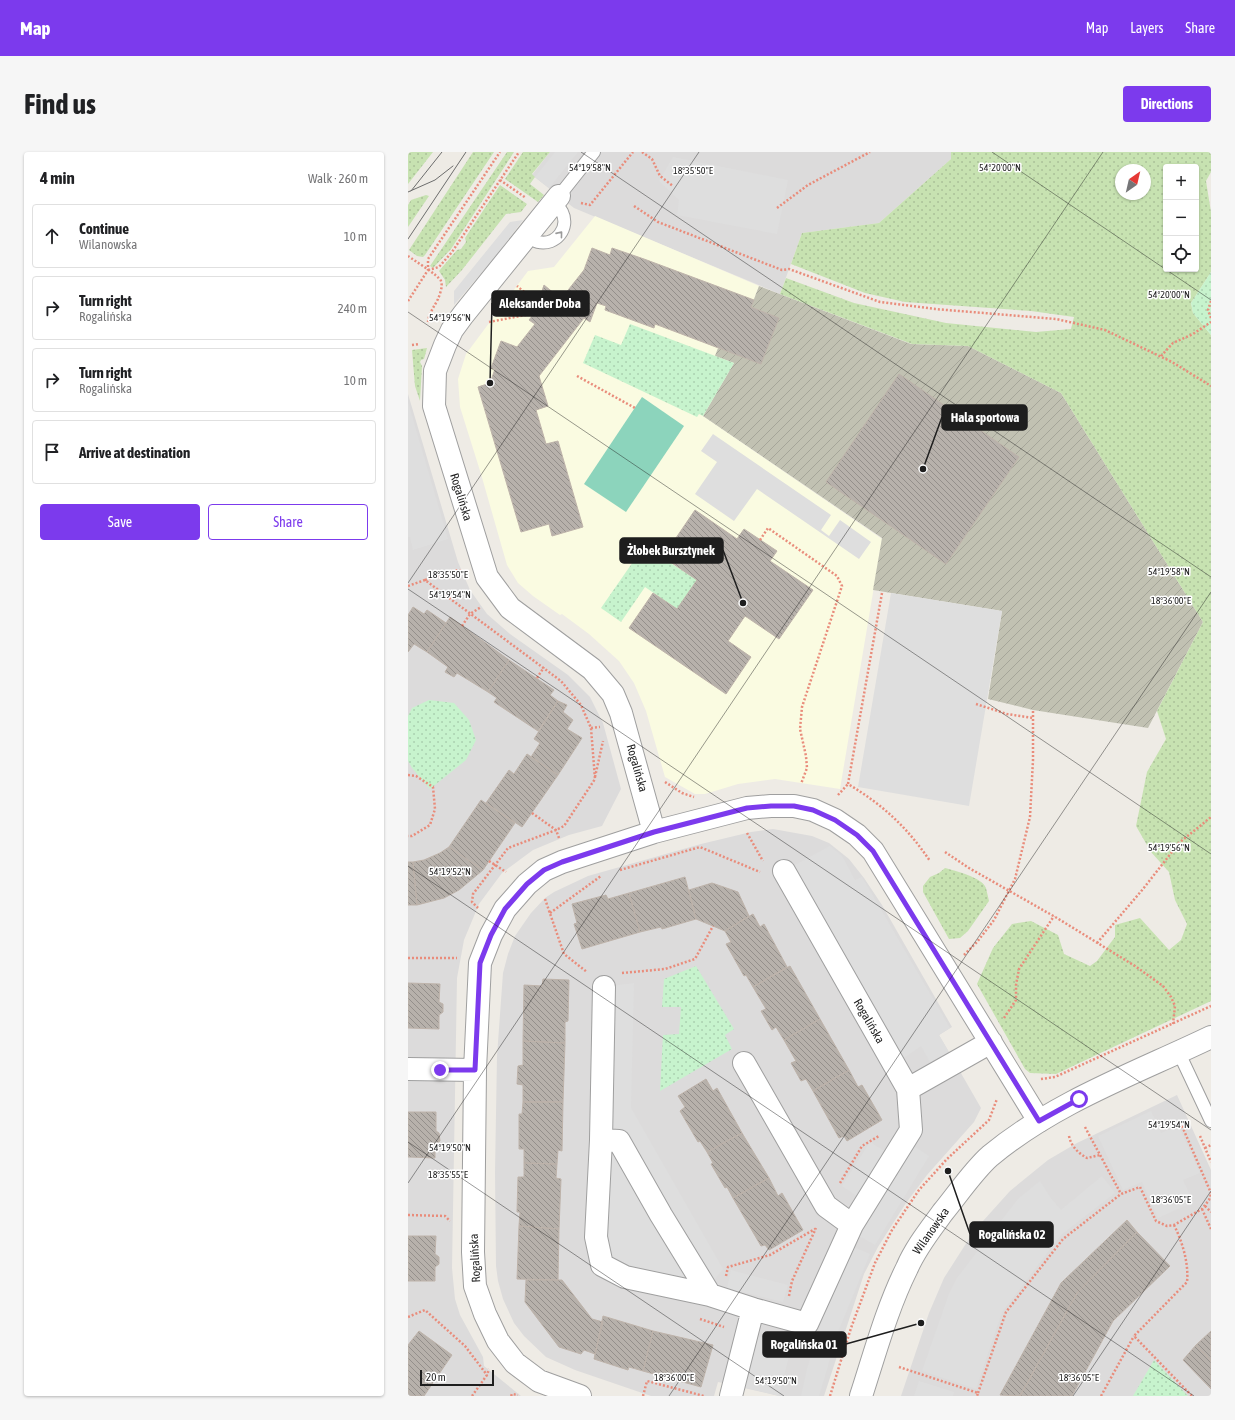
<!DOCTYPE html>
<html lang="en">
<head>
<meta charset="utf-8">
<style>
  body { margin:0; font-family:"Asap Condensed",sans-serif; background:#f6f6f6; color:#202124 }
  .controls { position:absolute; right:12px; top:12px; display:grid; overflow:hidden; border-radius:4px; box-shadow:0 1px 3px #0004 }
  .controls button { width:36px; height:36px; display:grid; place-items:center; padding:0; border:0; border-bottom:1px solid #e0e0e0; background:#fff; color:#202124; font:20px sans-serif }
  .compass { position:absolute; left:707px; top:12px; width:36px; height:36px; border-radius:50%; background:#fff; box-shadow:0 1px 3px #0004; rotate:34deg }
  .scale { position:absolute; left:12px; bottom:10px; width:74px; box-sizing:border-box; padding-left:4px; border:2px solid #1e1e1e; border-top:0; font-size:11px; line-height:14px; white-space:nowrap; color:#1e1e1e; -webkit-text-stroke:3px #fff; paint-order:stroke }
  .stop { position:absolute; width:12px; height:12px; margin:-9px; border:3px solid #7c3aed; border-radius:50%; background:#fff }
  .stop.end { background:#7c3aed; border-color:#fff; box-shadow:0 1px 4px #0008 }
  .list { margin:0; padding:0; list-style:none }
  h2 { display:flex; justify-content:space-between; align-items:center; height:52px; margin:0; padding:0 16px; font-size:17px }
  h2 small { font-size:13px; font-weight:400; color:#757577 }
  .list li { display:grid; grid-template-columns:26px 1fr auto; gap:12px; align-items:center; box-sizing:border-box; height:64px; margin:0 8px 8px; padding:0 8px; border:1px solid #e0e0e0; border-radius:4px }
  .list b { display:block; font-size:15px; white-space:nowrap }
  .list p { margin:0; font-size:13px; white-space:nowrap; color:#757577 }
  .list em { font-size:13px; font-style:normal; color:#757577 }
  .actions { display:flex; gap:8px; padding:12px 16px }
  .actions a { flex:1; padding:9px 0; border:1px solid #7c3aed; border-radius:4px; text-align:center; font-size:14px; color:#7c3aed }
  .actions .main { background:#7c3aed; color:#fff }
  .icon { flex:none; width:22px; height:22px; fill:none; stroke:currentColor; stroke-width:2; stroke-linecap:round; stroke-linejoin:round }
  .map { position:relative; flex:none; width:803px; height:1244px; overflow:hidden; border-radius:4px }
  header { display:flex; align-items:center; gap:24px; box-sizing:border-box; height:56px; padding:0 20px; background:#7c3aed; color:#fff }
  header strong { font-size:19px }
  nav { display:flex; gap:22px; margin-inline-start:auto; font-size:14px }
  .intro { display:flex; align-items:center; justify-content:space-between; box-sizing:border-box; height:96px; padding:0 24px }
  h1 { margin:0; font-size:28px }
  .button { padding:10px 18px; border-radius:4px; background:#7c3aed; color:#fff; font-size:14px; font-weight:700 }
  main { display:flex; gap:24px; padding:0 24px }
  aside { flex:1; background:#fff; border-radius:4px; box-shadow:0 1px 3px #0004 }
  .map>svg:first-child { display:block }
</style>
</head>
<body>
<header>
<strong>Map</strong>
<nav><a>Map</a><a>Layers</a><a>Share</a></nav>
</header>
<div class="intro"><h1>Find us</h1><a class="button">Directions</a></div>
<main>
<aside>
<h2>4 min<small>Walk · 260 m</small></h2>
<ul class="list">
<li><svg class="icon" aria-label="ahead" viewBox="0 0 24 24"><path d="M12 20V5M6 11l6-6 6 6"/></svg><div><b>Continue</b><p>Wilanowska</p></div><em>10 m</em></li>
<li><svg class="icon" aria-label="right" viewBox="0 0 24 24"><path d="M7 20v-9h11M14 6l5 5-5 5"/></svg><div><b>Turn right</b><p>Rogalińska</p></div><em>240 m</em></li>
<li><svg class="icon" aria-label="right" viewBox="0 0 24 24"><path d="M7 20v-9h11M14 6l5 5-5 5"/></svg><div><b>Turn right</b><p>Rogalińska</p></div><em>10 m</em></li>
<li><svg class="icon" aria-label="arrive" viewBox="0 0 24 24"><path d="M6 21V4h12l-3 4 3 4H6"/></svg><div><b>Arrive at destination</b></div></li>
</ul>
<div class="actions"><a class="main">Save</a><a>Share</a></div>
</aside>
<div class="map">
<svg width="803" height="1244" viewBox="0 0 803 1244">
  <defs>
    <pattern id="construction-furrows" width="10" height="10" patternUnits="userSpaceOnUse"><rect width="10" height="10" fill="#c1c1b2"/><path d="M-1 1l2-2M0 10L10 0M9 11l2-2" fill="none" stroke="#a5a599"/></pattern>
    <pattern id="grass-dots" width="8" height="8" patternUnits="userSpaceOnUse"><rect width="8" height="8" fill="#c7e2b1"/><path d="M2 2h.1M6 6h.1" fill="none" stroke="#aac198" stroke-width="1.8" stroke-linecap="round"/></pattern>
    <pattern id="park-dots" width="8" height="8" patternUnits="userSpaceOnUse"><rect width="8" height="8" fill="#c7f3cd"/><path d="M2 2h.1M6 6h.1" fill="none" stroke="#aad0b0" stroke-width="1.8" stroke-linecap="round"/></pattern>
    <pattern id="building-back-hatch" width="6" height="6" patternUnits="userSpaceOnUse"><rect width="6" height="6" fill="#b7b1ab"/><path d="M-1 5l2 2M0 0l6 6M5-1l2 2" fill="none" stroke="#948f8b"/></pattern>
  </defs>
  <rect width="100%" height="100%" fill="#eeebe5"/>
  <path fill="#dcdbdb" d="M142,0H543V7L471,71L394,81L372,142L166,56L124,23Z
    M0,242L50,410L62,438L79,462L102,482L160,523L182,545L195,571L213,637L194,674L161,683L125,698L94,721L71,752L56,788L49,826L44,1116L47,1147L52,1163L75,1205L76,1214L113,1244H0Z
    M365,677L404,684L421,691L441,707L456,726L474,753L544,875L531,883L573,956L566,970L519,1023L498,1051L470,1095L456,1122L416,1244H371L310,1230L306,1244H243L167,1218L138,1205L116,1184L106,1171L95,1147L90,1129L88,1114L87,1020L89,904L95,821L100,802L107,784L123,761L137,746L146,740L180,724L293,692L343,680Z
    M769,943L803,1018V1244H493L521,1161L536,1126L566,1079L602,1039L640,1008L669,991Z"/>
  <path fill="#fafbe1" d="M187,64L351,134L343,155L371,166L353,212L326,211L295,264L474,387L432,637L367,627L330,632L297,642H287L257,625L238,559L226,531L211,509L181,482L154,462L152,463L125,444L110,431L99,413L73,322L52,255L50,227L58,202L120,119L146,115Z"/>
  <path fill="url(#construction-furrows)" d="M351,134L503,192L560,194L653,241L795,470L740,576L625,558L580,547L594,459L465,438L474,386L295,264L326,211L307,204L310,196L353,211L371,166L343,155Z"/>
  <path fill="url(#grass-dots)" fill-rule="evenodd" d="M0,0H25L0,32Z
    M65,0H86L17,103L15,105L9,104L1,98Z
    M99,0H106L43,97L25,116L22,114Z
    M115,0H142L124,22L127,25L122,32L136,43L130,50L97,27Z
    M543,0H803V20L798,29L803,60V120L783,151L785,161L803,183V849L648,922L622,921L617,917L569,832L585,796L604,772L623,769L650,783L656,802L682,814L689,809L707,785V773L732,766L761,798L773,788L779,772L767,748L761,720L743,700L728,674L739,620L758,587L749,559L795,470L653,241L560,194L504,192L372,142L378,126L446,151L538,171L628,180L663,177L666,165L623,159L497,150L457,141L383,112L394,81L471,71L543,7ZM758,15H788V117H758ZM713,18H737V42H713Z
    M92,33L119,52L113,60L98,62L54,118L38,135L37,128L31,119L49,98L53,97L58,90L57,86Z
    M18,43L21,44L0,75V53L3,48Z
    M19,196L16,207L13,208L12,210L14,214L12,249L7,234L4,198Z
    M537,716C547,719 574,725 578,736C579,740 580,745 581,749L560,779L552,786L541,787L515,740V734L522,725L531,721Z"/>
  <path fill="url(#park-dots)" d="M803,120V183L785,161L783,151Z
    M222,172L326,211L295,264L291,262L289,265L175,211L187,183L213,193Z
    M236,394L289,428L269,457L237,435L213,470L193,456Z
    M21,548L46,551L61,568L68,588L58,608L22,637L4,616L0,609V564L4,556Z
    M288,814L326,877L317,883L324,897L252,939L255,883L271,882L273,855H254L256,827Z
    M746,1208L780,1244H725Z"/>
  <path fill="#8cd4bc" d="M234,245L276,274L218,360L176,332Z"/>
  <path fill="#dedede" d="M147,0H170L141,36L127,25Z
    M265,5L380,28L369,82L269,63L271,48L251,29Z
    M115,68L87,105L46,153V139L102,70Z
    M0,250L40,387L5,398L2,385H0Z
    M305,282L423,363L413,378L421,384L432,368L463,390L451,407L349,337L326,369L287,342L309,310L293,299Z
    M483,441L594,459L561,654L450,635Z
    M422,694L434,704L447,728L454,725L542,876L531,883L541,900L522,910L513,894L490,910L378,718Z
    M226,831L223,956L315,1117L305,1129L217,1125L188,1085L196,835Z
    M743,959L753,981L770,973L792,1021L775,1028L785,1050L750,1066L734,1030L715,1038L690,984Z
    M462,990L478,1000L450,1045L434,1034Z
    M506,994L521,1004L467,1093L451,1084Z
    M694,1024L707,1041L653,1083L594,1160L568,1237L514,1219L541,1142L549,1126L610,1047L632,1029L642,1045L653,1058Z
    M446,1095L462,1102L430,1180L411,1244H393L399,1217L418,1155Z
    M323,1118L380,1133L375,1150L319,1136Z
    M367,1180L386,1184L371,1244L335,1235L347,1184L364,1188Z
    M511,1229L546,1240L545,1244H506Z"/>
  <path fill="url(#building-back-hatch)" stroke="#beb3aa" d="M184,96L202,103L204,96L236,107L346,148L343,155L371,166L353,212L247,172L246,176L197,158L198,154L189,151L182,170L176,166L131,224L140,254L128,258L138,292L150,289L175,375L144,384L141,372L113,380L70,235L82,231L87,217L83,216L93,189L109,195L127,172L121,168L140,144L134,139L136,133L153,147L176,118Z
    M491,222L611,305L538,412L418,330Z
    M287,358L329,387L336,377L369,399L362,409L405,438L371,487L337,464L320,489L343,505L318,542L221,476L245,441L269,457L289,428L255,405Z
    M5,455L16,462L19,458L38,471L19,500L6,492L0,500V463Z
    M42,465L101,508L80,540L49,521L46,525L37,520L40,515L19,500Z
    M101,508L146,538L142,543L150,549L130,579L86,550L89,546L80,540Z
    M150,549L159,553L155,560L165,568L159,577L174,586L150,623L123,605L132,591L126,587Z
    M119,602L150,623L114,675L78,651L101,618L106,622Z
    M73,648L107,671L75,718L41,695Z
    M41,695L75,718L51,738L36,746L9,753L5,710L16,708L32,701Z
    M0,710H5L9,753H0Z
    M277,725L288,767L254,777L253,775L232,780L221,741Z
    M304,731L330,740L341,764L317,779L288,767L281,738Z
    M221,741L232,780L174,797L166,772L169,771L164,752L198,743L200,747Z
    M345,762L352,775L356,772L379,815L345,835L338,823L336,824L318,792L323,790L317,779Z
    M382,814L412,867L376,888L368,875L364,878L353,859L358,857L345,835Z
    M135,827L161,828L160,869L157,870V891L115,889L116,833L134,834Z
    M0,831L32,832L31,850L35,852V860L31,863V877L0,876Z
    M412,867L441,918L405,939L398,927L393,929L383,911L388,909L376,888Z
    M115,889L157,891L155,950H115V933L109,932L110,914L115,913Z
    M441,918L450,935L454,933L474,968L439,989L436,984L431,986L405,939Z
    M298,927L305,939L309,936L334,981L299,1000L292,989L290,990L272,959L277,955L270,944Z
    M115,950H155L154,999L150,998L149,1012L116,1011V997H111V962H114Z
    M0,960H28V979L31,981L32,989L27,992V1006L0,1005Z
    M334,981L361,1026L325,1046L319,1035L317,1036L303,1012L305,1011L299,1000Z
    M116,1011L149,1012L148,1026L153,1027L151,1077L111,1074L112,1060H109L110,1025H116Z
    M361,1026L370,1044L374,1041L395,1078L361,1098L357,1093L353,1094L325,1046Z
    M719,1068L729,1080L669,1141L612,1244L592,1243L653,1131Z
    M111,1074L151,1077L150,1128L109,1127Z
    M729,1080L762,1114L705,1169L664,1244H612L669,1141Z
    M0,1084H28L27,1102L31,1105V1112L27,1115V1129H0Z
    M118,1128H154L184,1167L195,1170L187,1202L176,1198L173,1202L151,1195L117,1150Z
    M195,1164L245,1179L235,1219L221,1215L220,1218L186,1207Z
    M11,1179L44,1203L16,1244H0V1193Z
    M245,1179L305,1193L293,1235L235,1219Z
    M803,1179V1209L788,1193Z
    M788,1193L803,1209V1237L775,1208Z"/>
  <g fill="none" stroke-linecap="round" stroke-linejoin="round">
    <defs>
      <path id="service" d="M151,44L186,0
        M120,83C123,86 126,89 130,90C148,94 162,76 154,60C152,56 148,53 145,51
        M771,901L803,969"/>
      <path id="minor" d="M151,44L55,163L44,178L37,193L27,219L26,254L79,425L102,456L184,517L205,542L213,561L246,680
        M376,719L500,937L583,890
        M336,911L418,1054L444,1073L503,978L500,937
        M0,917L67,918
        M193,988L196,835
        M302,1143L253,1063L211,989L193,988L188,1085L194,1113L217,1125L302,1143L345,1157L323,1244
        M345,1157L399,1172L444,1073
        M172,1244L131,1229L107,1211L90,1189L77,1162L67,1134L65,1100L67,918L72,811L83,783L97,757L119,732L136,718L154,710L246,680L339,656L363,654H386L405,658L427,668L449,683L465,699L631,969"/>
      <path id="tertiary" d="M453,1244C467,1201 479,1156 499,1116C508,1095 522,1078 535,1060C549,1043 566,1018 582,1004C647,950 728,921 803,885"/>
    </defs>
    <use href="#service" stroke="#9f9f9f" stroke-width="14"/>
    <use href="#minor" stroke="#9f9f9f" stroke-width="24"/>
    <use href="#tertiary" stroke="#9f9f9f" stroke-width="24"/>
    <path stroke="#e98c7b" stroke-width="2.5" stroke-dasharray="2 2" stroke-linecap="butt" d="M234,0L244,7L252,24L265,34
      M92,28L118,46
      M173,51L182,53L225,0
      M226,54L250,70L374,118L381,117L472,150L527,157L648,167L697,178L764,210L803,234
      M369,56L400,33L462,0
      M0,104C7,109 30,123 33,129C35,134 32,142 30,147C26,155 21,161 20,170
      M20,118L31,115L44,100L111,0
      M0,149L20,118V107L92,0
      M803,149L800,158L803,166
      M81,170L123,162L132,153L109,134
      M4,193L11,192
      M753,204L765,191L785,182L803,170
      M169,224L227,256
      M352,388L360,376L429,424L434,434L394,555L392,577L398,604L399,616L393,632
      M17,428L50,418L53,419
      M0,434L17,428L153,529L173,553L183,576L187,627L156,674L148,678L100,696L65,742L64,750L70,756
      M474,441L440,632C475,653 499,675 522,709
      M54,474L62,462L73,455
      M129,526L136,515
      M568,552L599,562L625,566
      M183,576L192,575
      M0,623L8,624L25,635L27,657L22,673L4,684H0
      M187,625L195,589
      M257,630L274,641L286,645
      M430,643L440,632
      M124,661L148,678L151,686
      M339,681L355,709
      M537,700L561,716L649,766L727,814L755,834L763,845L767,854L765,872
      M81,709L98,720
      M212,718L292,695L352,720
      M137,747L156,802L179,820
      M142,761L193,724
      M689,791L735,737L771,691L803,665
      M556,803L569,790L586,768L607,727L622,665L625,608V558
      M0,806H49
      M214,821L257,817L287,807L305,774
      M596,866L608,848V833L611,817L646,764
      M633,927L647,925L803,854
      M774,974L803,1041
      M677,975L713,1042
      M661,984C663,994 670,1001 679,1006L692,1003
      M792,984L803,1010
      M797,996L803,993
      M432,1031L454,994L471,984
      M797,1054L803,1060
      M794,1057L803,1077
      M0,1063L37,1064L42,1069
      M766,1073C774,1089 781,1111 779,1130L726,1184L784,1244
      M318,1124L320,1115L362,1103L407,1077
      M381,1144L384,1129L408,1076
      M0,1165L17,1158L57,1194L79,1223
      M292,1167L316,1175
      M491,1215L570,1241L569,1244
      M570,1241L598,1160L655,1087L713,1042L732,1035L748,1069L759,1074L766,1073L794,1057L801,1048L803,1042
      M64,1244L79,1223L81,1217
      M103,1244L104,1242L110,1243
      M235,1244L239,1229L296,1244
      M422,1244L443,1176L467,1111L484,1078L511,1038L539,1007L581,968L589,947
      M693,1244L726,1184"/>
    <use href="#service" stroke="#fff" stroke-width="12"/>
    <use href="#minor" stroke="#fff" stroke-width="22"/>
    <use href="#tertiary" stroke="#fff" stroke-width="22"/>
    <path stroke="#6c6c6c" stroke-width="1" d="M3,39L34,0
      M0,40L27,28L45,14
      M0,87L58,0"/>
  </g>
  <defs><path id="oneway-chevron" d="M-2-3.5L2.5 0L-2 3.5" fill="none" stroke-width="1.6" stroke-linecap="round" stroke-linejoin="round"/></defs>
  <use stroke="#9a9a9a" href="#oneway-chevron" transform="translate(152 82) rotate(-51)"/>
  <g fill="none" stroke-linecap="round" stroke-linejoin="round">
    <path stroke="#7c3aed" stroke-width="5" d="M32,918H67L72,811L83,783L97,757L119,732L136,718L154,710L246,680L339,656L363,654H386L405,658L427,668L449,683L465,699L631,969L671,947"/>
  </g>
  <path fill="none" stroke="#1e1e1e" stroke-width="1" stroke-opacity="0.45" d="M173,0L803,425M584,0L803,148M0,160L803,702M0,431L291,0M0,437L803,978M0,714L786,1244M0,990L376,1244M0,1031L695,0M261,1244L803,440M665,1244L803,1039"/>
  <g text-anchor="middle" stroke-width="3" stroke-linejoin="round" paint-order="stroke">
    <g font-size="12" fill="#1e1e1e" stroke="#fff">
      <text transform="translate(53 345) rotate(73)" y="4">Rogalińska</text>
      <text transform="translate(229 616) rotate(74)" y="4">Rogalińska</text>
      <text transform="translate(461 869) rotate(60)" y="4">Rogalińska</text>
      <text transform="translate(523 1079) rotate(-55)" y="4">Wilanowska</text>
      <text transform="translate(67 1106) rotate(-93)" y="4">Rogalińska</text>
    </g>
  </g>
  <g font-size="10" text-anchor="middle" fill="#1e1e1e" stroke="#fff" stroke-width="3" stroke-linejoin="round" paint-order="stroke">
    <text x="592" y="19">54°20'00"N</text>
    <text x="182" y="19">54°19'58"N</text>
    <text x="285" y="22">18°35'50"E</text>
    <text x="761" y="146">54°20'00"N</text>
    <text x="42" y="169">54°19'56"N</text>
    <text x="761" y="423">54°19'58"N</text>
    <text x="40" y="426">18°35'50"E</text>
    <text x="42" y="446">54°19'54"N</text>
    <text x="763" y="452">18°36'00"E</text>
    <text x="761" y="699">54°19'56"N</text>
    <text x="42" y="723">54°19'52"N</text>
    <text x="761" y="976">54°19'54"N</text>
    <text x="42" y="999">54°19'50"N</text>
    <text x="40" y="1026">18°35'55"E</text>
    <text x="763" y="1051">18°36'05"E</text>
    <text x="266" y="1229">18°36'00"E</text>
    <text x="671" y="1229">18°36'05"E</text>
    <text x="368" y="1232">54°19'50"N</text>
  </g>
  <path fill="none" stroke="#1e1e1e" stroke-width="1.5" d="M82 231L84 151M515 317L534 265M335 451L315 398M540 1019L562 1082M513 1171L438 1192"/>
  <g fill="#1e1e1e" stroke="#fff" stroke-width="1.5">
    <circle cx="82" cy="231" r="4"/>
    <circle cx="515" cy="317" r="4"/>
    <circle cx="335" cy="451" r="4"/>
    <circle cx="540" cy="1019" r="4"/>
    <circle cx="513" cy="1171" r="4"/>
  </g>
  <g fill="#1e1e1e" stroke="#1e1e1e" stroke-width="1.5">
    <rect x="84" y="139" width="97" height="25" rx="4"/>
    <rect x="534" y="253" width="85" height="25" rx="4"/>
    <rect x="212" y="386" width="103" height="25" rx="4"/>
    <rect x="562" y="1070" width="83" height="25" rx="4"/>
    <rect x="355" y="1180" width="83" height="25" rx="4"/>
  </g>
  <g font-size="13" text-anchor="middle" font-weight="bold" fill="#fff">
    <text x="132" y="156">Aleksander Doba</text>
    <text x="577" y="270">Hala sportowa</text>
    <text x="263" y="403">Żłobek Bursztynek</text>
    <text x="604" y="1087">Rogalińska 02</text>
    <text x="396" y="1197">Rogalińska 01</text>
  </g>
</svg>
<div class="controls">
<button>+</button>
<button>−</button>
<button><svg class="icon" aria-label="locate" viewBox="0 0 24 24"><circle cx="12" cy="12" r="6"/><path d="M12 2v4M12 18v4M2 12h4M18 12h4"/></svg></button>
</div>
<svg class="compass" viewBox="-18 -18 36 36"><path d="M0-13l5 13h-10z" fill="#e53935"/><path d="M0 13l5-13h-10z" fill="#757577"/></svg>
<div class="scale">20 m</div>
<div class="stop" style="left:671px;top:947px"></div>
<div class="stop end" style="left:32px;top:918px"></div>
</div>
</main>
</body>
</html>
